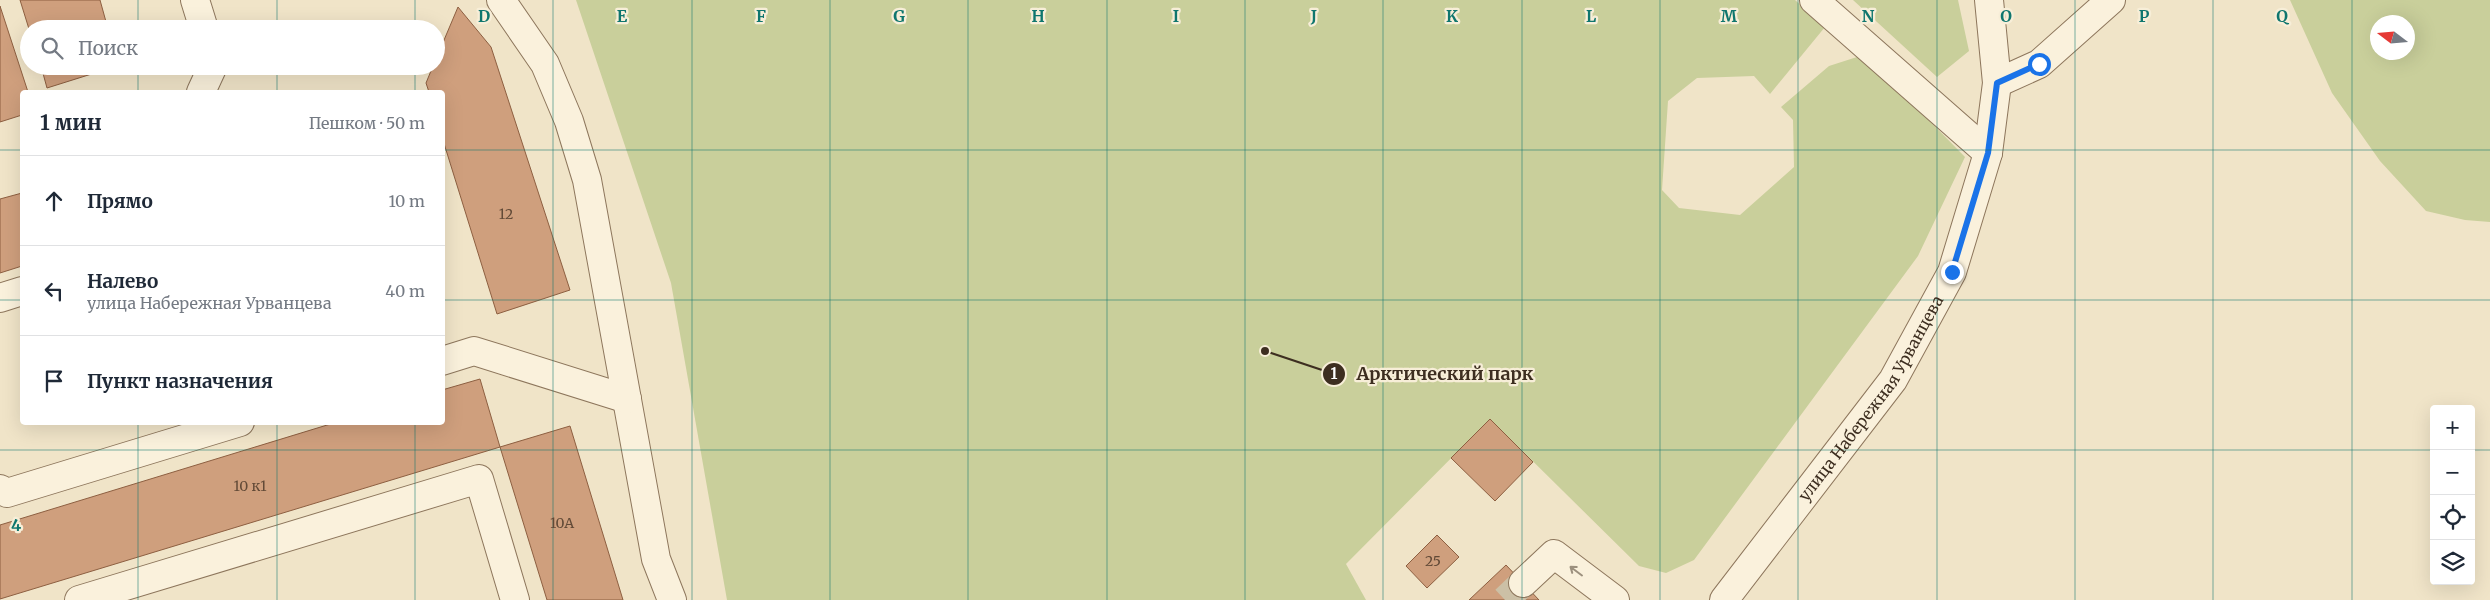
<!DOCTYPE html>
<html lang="ru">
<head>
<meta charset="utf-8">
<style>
  body { margin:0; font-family:Merriweather,serif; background:#f6f6f7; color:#1f2937 }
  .controls { position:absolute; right:15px; bottom:15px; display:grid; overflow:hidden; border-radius:5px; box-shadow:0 5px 20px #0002 }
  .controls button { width:45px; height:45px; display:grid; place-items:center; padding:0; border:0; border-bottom:1px solid #e0e1e3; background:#fff; color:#1f2937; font:25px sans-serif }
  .compass { position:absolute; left:2370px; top:15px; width:45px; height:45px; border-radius:50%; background:#fff; box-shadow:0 5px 20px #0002; rotate:286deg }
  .stop { position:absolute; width:15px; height:15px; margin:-11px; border:4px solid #1a73e8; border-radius:50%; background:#fff }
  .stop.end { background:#1a73e8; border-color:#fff; box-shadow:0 1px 5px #0008 }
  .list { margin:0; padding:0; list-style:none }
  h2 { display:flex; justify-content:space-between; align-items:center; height:65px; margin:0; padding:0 20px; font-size:21px }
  h2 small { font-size:16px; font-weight:400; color:#747a83 }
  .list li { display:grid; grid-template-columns:32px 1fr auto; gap:15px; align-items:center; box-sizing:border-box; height:90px; padding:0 20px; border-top:1px solid #e0e1e3 }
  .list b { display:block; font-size:19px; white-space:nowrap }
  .list p { margin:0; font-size:16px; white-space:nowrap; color:#747a83 }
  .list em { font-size:16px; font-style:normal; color:#747a83 }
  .icon { flex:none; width:28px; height:28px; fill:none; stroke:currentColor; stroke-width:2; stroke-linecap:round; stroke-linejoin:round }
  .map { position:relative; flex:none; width:2490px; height:600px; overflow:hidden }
  .search { position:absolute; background:#fff; box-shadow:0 5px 20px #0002; left:20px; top:20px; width:425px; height:55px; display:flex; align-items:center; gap:12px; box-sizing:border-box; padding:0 18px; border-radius:28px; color:#747a83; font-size:19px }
  .panel { position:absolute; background:#fff; box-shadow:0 5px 20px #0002; left:20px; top:90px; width:425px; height:335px; border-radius:5px }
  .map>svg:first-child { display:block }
</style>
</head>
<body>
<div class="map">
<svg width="2490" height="600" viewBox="0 0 2490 600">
  <rect width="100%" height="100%" fill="#f0e4c8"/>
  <path fill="#c9cf9b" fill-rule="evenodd" d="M576,0H1795L1825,27L1770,94L1754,76L1697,78L1668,101L1662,190L1679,208L1740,215L1794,167L1793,120L1781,107L1829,66L1857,57L1910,101L1965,157L1918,256L1694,560L1666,573L1639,566L1490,419L1346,564L1366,600H727L671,283Z
    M1853,0H1958L1969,51L1937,77Z
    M2290,0H2490V222L2465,220L2426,211L2380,161L2332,93ZM2408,22V52H2378V22Z"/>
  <path fill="#cf9f7d" stroke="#8d5f41" d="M20,0H100L108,29H29Z
    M0,6L28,92H22V115L0,122Z
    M458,7L491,47L570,290L497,314L442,137V92H429L426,83L433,66H436V59Z
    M41,66H117L47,88Z
    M22,193V266L0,273V199Z
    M480,379L500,447L0,599V525L337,422H442V390Z
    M1490,419L1533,462L1495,501L1451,458Z
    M570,426L623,600H547L500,447Z
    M1437,535L1459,557L1427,588L1406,566Z
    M1506,565L1539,600H1469Z"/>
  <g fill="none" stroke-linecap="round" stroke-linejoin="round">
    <path stroke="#ccc0a6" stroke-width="28" stroke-dasharray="28 14" stroke-linecap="butt" d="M1505,600L1523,583"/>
    <defs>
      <g id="minor">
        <path d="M195,0L204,29"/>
        <path d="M501,0L545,64L569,121L587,180L656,559L672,600"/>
        <path d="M1814,0L1988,153"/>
        <path d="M1997,83L2039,64L2111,0"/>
        <path d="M201,92L213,66"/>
        <path d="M0,298L22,291"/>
        <path d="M442,361L474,351L627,399"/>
        <path d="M0,489L7,493L240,422"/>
        <path d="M1523,583L1554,554L1615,600"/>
        <path d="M79,600L479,479L515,600"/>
        <path id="s1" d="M1724,600L1893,380L1952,272L1988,153L1997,83L1989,0"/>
      </g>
    </defs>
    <use href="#minor" stroke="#8d765c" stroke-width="30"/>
    <use href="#minor" stroke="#faf1dc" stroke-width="28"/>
  </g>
  <defs><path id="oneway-shaft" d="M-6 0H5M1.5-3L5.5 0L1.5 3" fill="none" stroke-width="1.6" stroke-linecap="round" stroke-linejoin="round" transform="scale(1.25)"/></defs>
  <use stroke="#9c907e" href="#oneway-shaft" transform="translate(1576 571) rotate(-143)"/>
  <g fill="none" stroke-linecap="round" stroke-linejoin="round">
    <path stroke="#1a73e8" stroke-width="6" d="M1952,272L1988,153L1997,83L2039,64"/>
  </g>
  <path fill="none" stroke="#0f766e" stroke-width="1" stroke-opacity="0.55" d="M138,0V29M277,0V29M415,0V29M553,0V600M692,0V600M830,0V600M968,0V600M1107,0V600M1245,0V600M1383,0V600M1522,0V600M1660,0V600M1798,0V600M1937,0V600M2075,0V600M2213,0V600M2352,0V600M138,66V92M277,66V92M415,66V92M0,150H22M442,150H2490M0,300H22M442,300H2490M138,422V600M277,422V600M415,422V600M0,450H2434M2471,450H2490"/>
  <g text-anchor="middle" stroke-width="4.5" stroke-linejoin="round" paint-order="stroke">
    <g font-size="14" fill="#624a37">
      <text x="506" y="219">12</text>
      <text x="250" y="491">10 к1</text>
      <text x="562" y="528">10А</text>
      <text x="1433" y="566">25</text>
    </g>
    <g font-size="16" fill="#3d2e20" stroke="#f7eed8">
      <text dy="6" stroke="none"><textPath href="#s1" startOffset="250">улица Набережная Урванцева</textPath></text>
    </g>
  </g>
  <g font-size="16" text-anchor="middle" font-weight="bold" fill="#0f766e" stroke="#f7eed8" stroke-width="4.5" stroke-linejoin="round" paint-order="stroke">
    <text x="484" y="22">D</text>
    <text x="622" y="22">E</text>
    <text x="761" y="22">F</text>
    <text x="899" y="22">G</text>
    <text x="1038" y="22">H</text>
    <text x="1176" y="22">I</text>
    <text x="1314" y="22">J</text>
    <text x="1452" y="22">K</text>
    <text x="1591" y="22">L</text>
    <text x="1729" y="22">M</text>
    <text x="1868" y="22">N</text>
    <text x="2006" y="22">O</text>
    <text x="2144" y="22">P</text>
    <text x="2282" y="22">Q</text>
    <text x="16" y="531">4</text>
  </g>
  <path fill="none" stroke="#3d2e20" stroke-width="2" d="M1265 351L1334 374"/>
  <g fill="#3d2e20" stroke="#f7eed8" stroke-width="2">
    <circle cx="1265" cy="351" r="5"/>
    <circle cx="1334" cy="374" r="12"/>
  </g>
  <g font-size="15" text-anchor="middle" font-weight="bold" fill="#fff">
    <text x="1334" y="379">1</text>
  </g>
  <g font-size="18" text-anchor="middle" font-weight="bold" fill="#3d2e20" stroke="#f7eed8" stroke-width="4.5" stroke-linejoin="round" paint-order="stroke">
    <text x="1445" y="380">Арктический парк</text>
  </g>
</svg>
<div class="controls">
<button>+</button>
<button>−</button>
<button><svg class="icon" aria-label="locate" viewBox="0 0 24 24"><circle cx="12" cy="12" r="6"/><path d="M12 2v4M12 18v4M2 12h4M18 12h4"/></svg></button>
<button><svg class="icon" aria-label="layers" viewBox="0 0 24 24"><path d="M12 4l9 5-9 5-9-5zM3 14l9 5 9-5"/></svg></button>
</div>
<svg class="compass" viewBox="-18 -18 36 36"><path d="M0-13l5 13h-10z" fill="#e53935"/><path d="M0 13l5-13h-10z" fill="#747a83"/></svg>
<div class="stop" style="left:2039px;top:64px"></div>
<div class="stop end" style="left:1952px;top:272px"></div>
<div class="search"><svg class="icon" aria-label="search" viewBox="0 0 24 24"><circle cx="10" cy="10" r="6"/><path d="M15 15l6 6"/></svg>Поиск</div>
<section class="panel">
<h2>1 мин<small>Пешком · 50 m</small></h2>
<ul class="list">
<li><svg class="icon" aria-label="ahead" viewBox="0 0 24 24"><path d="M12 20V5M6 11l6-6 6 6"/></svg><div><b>Прямо</b></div><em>10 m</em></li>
<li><svg class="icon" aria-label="left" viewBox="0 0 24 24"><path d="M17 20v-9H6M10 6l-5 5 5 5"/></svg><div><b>Налево</b><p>улица Набережная Урванцева</p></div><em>40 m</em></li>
<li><svg class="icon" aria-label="arrive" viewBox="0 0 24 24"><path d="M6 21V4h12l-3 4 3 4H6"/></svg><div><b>Пункт назначения</b></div></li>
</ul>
</section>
</div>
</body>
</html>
